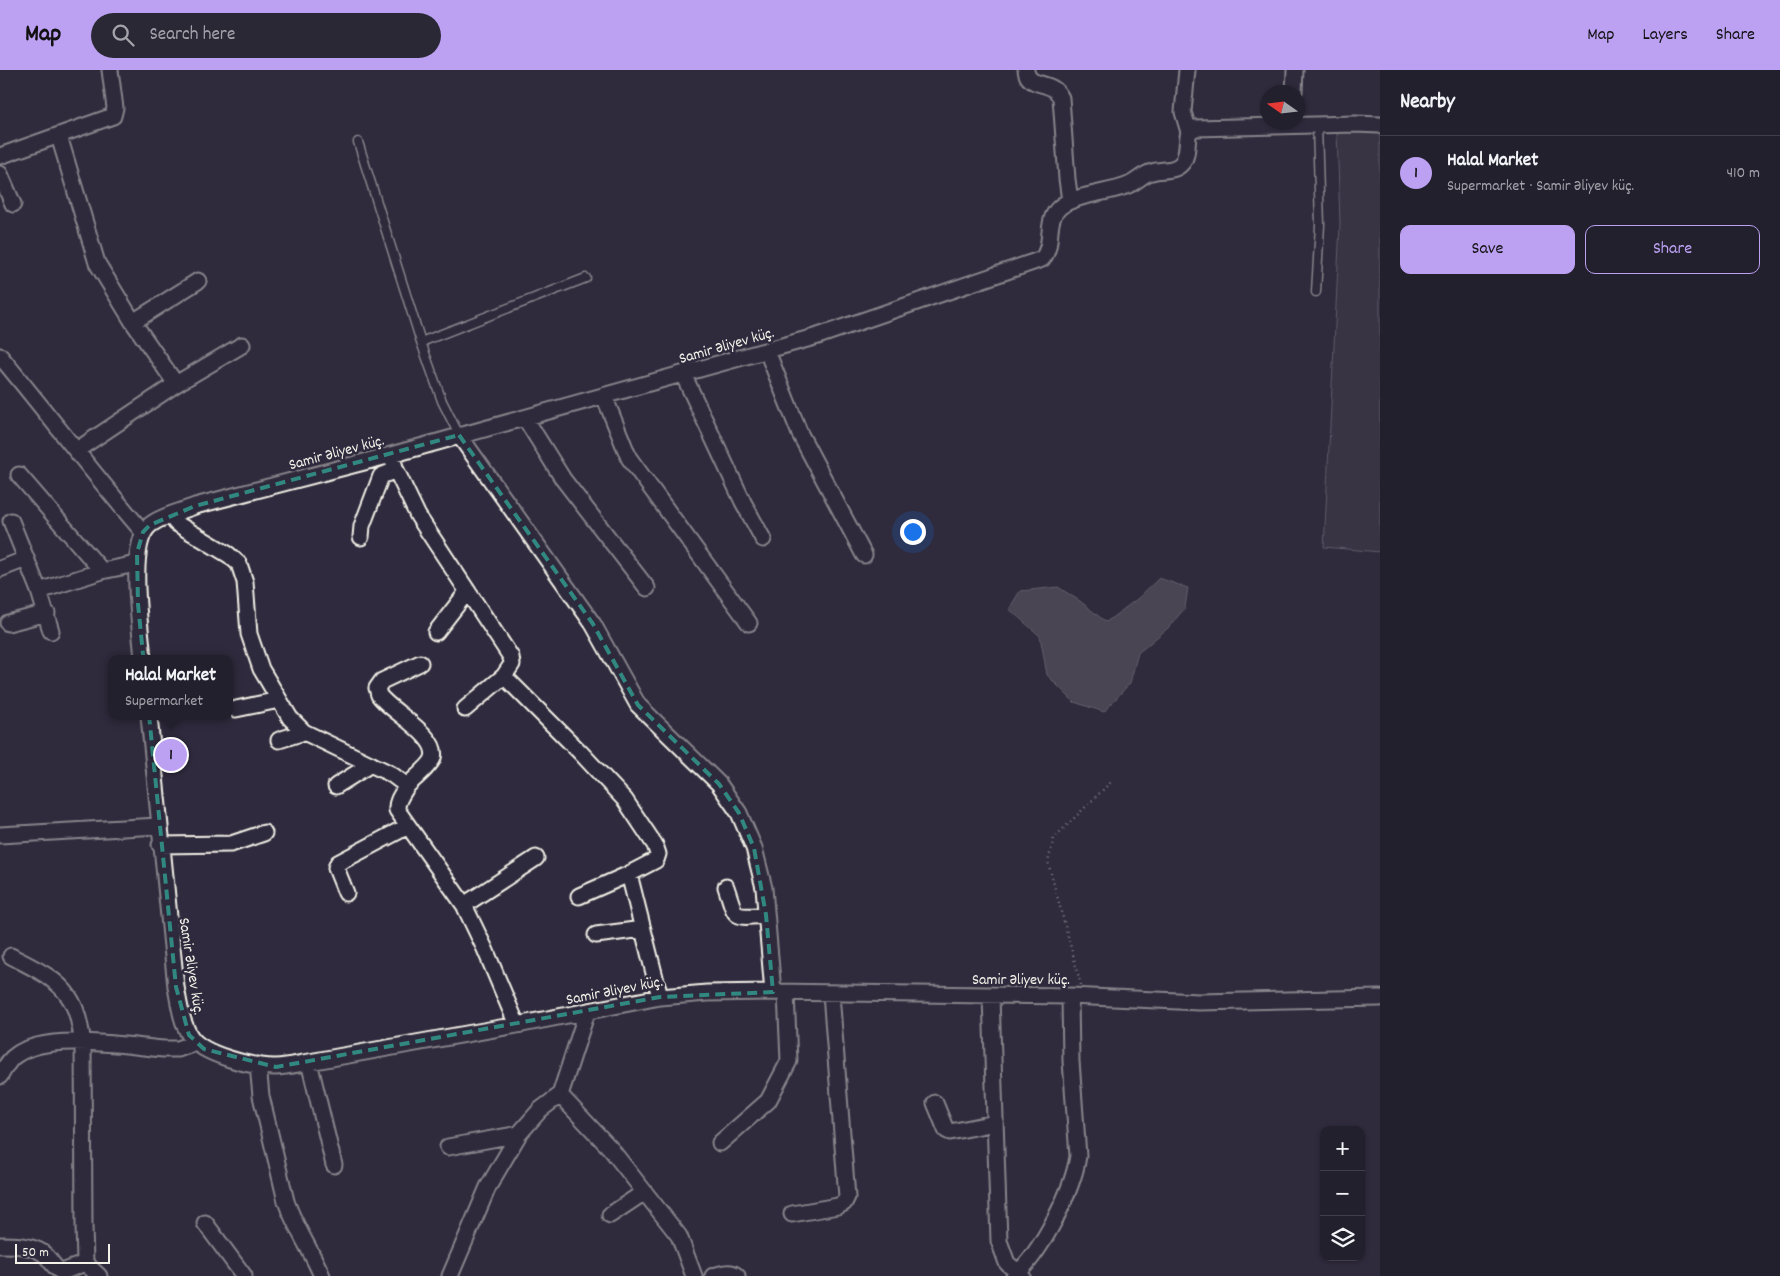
<!DOCTYPE html>
<html lang="en">
<head>
<meta charset="utf-8">
<style>
  body { margin:0; font-family:Dekko,sans-serif; background:#2b2836; color:#f1f3f6 }
  .controls { position:absolute; right:15px; bottom:15px; display:grid; overflow:hidden; border-radius:10px; box-shadow:0 1px 4px #0004 }
  .controls button { width:45px; height:45px; display:grid; place-items:center; padding:0; border:0; border-bottom:1px solid #403e4a; background:#23202e; color:#f1f3f6; font:25px sans-serif }
  .compass { position:absolute; left:1260px; top:15px; width:45px; height:45px; border-radius:50%; background:#23202e; box-shadow:0 1px 4px #0004; rotate:284deg }
  .scale { position:absolute; left:15px; bottom:12px; width:95px; box-sizing:border-box; padding-left:5px; border:2px solid #f4f1e8; border-top:0; font-size:14px; line-height:18px; white-space:nowrap; color:#f4f1e8; -webkit-text-stroke:4px #2f2a3d; paint-order:stroke }
  .you { position:absolute; left:912px; top:461px; width:18px; height:18px; margin:-12px; border:4px solid #fff; border-radius:50%; background:#1a73e8; box-shadow:0 0 0 8px #1a73e833 }
  .badge { display:grid; place-items:center; width:32px; height:32px; border-radius:50%; background:#bca0f2; color:#111; font-size:16px; font-weight:700 }
  .pin { position:absolute; translate:-50% -50%; border:2px solid #fff; box-shadow:0 1px 5px #0006 }
  .popup { position:absolute; left:108px; top:585px; width:125px; height:65px; box-sizing:border-box; display:grid; place-content:center; border-radius:10px; background:#23202e; filter:drop-shadow(0 1px 4px #0005); font-size:16px; white-space:nowrap; color:#a3a3aa }
  .popup b { font-size:19px; color:#f1f3f6 }
  .popup::after { content:''; position:absolute; left:50%; top:100%; margin-left:-10px; border:10px solid transparent; border-top-color:#23202e }
  .list { margin:0; padding:0; list-style:none }
  h2 { display:flex; justify-content:space-between; align-items:center; height:65px; margin:0; padding:0 20px; font-size:21px }
  h2 small { font-size:16px; font-weight:400; color:#a3a3aa }
  .list li { display:grid; grid-template-columns:32px 1fr auto; gap:15px; align-items:center; box-sizing:border-box; height:75px; padding:0 20px; border-top:1px solid #403e4a }
  .list b { display:block; font-size:19px; white-space:nowrap }
  .list p { margin:0; font-size:16px; white-space:nowrap; color:#a3a3aa }
  .list em { font-size:16px; font-style:normal; color:#a3a3aa }
  .actions { display:flex; gap:10px; padding:15px 20px }
  .actions a { flex:1; padding:11px 0; border:1px solid #bca0f2; border-radius:10px; text-align:center; font-size:18px; color:#bca0f2 }
  .actions .main { background:#bca0f2; color:#111 }
  .icon { flex:none; width:28px; height:28px; fill:none; stroke:currentColor; stroke-width:2; stroke-linecap:round; stroke-linejoin:round }
  .map { position:relative; flex:none; width:1380px; height:1206px; overflow:hidden }
  header { display:flex; align-items:center; gap:30px; box-sizing:border-box; height:70px; padding:0 25px; background:#bca0f2; color:#111 }
  header strong { font-size:24px }
  nav { display:flex; gap:28px; margin-inline-start:auto; font-size:18px }
  .search { width:350px; height:45px; background:#2b2836; display:flex; align-items:center; gap:12px; box-sizing:border-box; padding:0 18px; border-radius:28px; color:#a3a3aa; font-size:19px }
  main { display:flex }
  aside { flex:1; background:#23202e }
  .map>svg:first-child { display:block }
</style>
</head>
<body>
<header>
<strong>Map</strong>
<div class="search"><svg class="icon" aria-label="search" viewBox="0 0 24 24"><circle cx="10" cy="10" r="6"/><path d="M15 15l6 6"/></svg>Search here</div>
<nav><a>Map</a><a>Layers</a><a>Share</a></nav>
</header>
<main>
<div class="map">
<svg width="1380" height="1206" viewBox="0 0 1380 1206">
  <rect width="100%" height="100%" fill="#2f2a3d"/>
  <filter id="ink" filterUnits="userSpaceOnUse"><feTurbulence type="fractalNoise" baseFrequency=".02" numOctaves="2"/><feDisplacementMap in="SourceGraphic" scale="10" xChannelSelector="R" yChannelSelector="G"/><feConvolveMatrix kernelMatrix="1 2 1 2 8 2 1 2 1" color-interpolation-filters="sRGB"/></filter>
  <g filter="url(#ink)">
    <path fill="#454050" stroke="#9c989c" d="M1337,62L1380,63V482L1324,477L1340,154Z"/>
    <path fill="#6a6670" stroke="#a19ea0" d="M1159,508L1188,518L1185,538L1168,558L1138,583L1130,613L1104,642L1074,632L1047,605L1040,566L1009,539L1020,521L1058,517L1080,531L1106,552L1137,529Z"/>
    <g fill="none" stroke-linecap="round" stroke-linejoin="round">
      <defs>
        <path id="service" d="M358,72L421,272L442,331L459,365
          M1316,222L1320,155L1317,56
          M421,272L586,208"/>
        <path id="minor" d="M1026,0C1028,20 1052,8 1061,28L1067,109L1070,131
          M1187,0L1183,42L1189,62
          M1294,22L1295,0
          M59,66L97,193L133,252L176,314
          M0,86L113,46L115,38L110,0
          M0,104L13,134
          M133,252L198,211
          M767,281L800,364L864,485
          M0,286C48,344 94,405 143,462
          M683,304L743,432L763,469
          M604,326L629,388L749,553
          M525,348L563,409L647,518
          M459,365L593,554L638,635L719,714L739,743L754,778L764,818L773,922
          M77,380L176,314L242,275
          M391,385L396,400L418,446L511,587L512,594L504,606L580,682L625,730L655,775L658,784L656,790L629,804L660,927
          M19,405L102,501
          M171,446L176,453L184,458L229,485L239,494L245,512L249,564L261,599L290,648L304,662L391,704L407,716C402,724 396,731 397,740L464,835L485,879L517,955
          M11,451L39,521L51,561
          M361,467L362,456L381,406L396,400
          M0,499L26,489
          M39,521L102,501L136,494
          M8,553L47,543
          M436,562L467,522
          M143,589C141,560 127,476 149,456C159,447 182,441 195,436L391,385L818,266L1042,189C1055,175 1044,150 1060,137C1074,125 1108,123 1126,116C1136,113 1142,104 1152,102C1161,99 1174,102 1181,94C1189,87 1186,71 1189,62L1195,58L1355,54L1380,55
          M236,639L279,630
          M465,639L504,606
          M149,646L176,917C179,933 181,951 190,966C202,985 253,997 275,997C286,997 298,994 309,992L517,955L660,927L707,923L773,922L1070,926L1199,932L1380,928
          M279,670L304,662
          M336,716L371,694
          M407,716C413,710 431,695 433,688C440,666 388,640 379,625C378,623 378,620 377,618L382,611L420,593
          M0,765L158,756
          M160,775L231,774L264,763
          M726,817C737,849 731,848 766,845
          M346,823L336,798L338,793L408,756
          M579,826L629,804
          M464,835L536,788
          M596,865L643,859
          M991,926L999,1171L1007,1193L1022,1206
          M309,992L334,1095
          M258,995L261,1026L286,1131C295,1157 311,1180 322,1206
          M0,1006C5,998 8,990 16,985C48,962 126,976 164,979H178L195,973
          M560,1025L610,1078L679,1166L694,1206
          M935,1033L946,1060L950,1062L995,1053
          M720,1073L768,1031L789,991L786,923
          M448,1077L519,1064
          M792,1144L838,1136L844,1133L847,1127L831,924
          M610,1145L643,1123
          M205,1153L244,1206
          M0,1175C13,1175 31,1175 43,1183C51,1189 53,1198 62,1202L85,1193L84,1155L83,972C80,957 78,940 69,927C56,907 31,897 11,886
          M85,1193L99,1206
          M450,1206L488,1117L519,1064L540,1040L560,1025L587,942
          M713,1206C722,1204 730,1200 737,1206
          M1014,1206C1041,1184 1073,1120 1078,1086L1071,991L1070,926"/>
      </defs>
      <use href="#service" stroke="#f4f1e8" stroke-width="11"/>
      <use href="#minor" stroke="#f4f1e8" stroke-width="19"/>
      <path stroke="#f4f1e8" stroke-width="2.5" stroke-dasharray="1 4" stroke-linecap="butt" d="M1081,915L1048,792L1054,768L1111,712"/>
      <use href="#service" stroke="#2f2a3d" stroke-width="8"/>
      <use href="#minor" stroke="#2f2a3d" stroke-width="15"/>
    </g>
  </g>
  <path d="M0 0H1380V1206H0ZM459,365L593,554L638,635L719,714L739,743L754,778L766,845L773,922L660,927L276,997L204,979L189,965L176,917L138,534L137,483L143,462L150,455L195,436Z" fill="#2f2a3d" fill-opacity=".55" fill-rule="evenodd"/>
  <path fill="none" stroke="#318880" stroke-width="4" stroke-dasharray="10 6" stroke-linejoin="round" d="M459,365L593,554L638,635L719,714L739,743L754,778L766,845L773,922L660,927L276,997L204,979L189,965L176,917L138,534L137,483L143,462L150,455L195,436Z"/>
  <g text-anchor="middle" stroke-width="5" stroke-linejoin="round" paint-order="stroke">
    <g font-size="16" fill="#f4f1e8" stroke="#2f2a3d">
      <text transform="translate(726 274) rotate(-16)" y="6">Samir Əliyev küç.</text>
      <text transform="translate(336 381) rotate(-15)" y="6">Samir Əliyev küç.</text>
      <text transform="translate(193 896) rotate(81)" y="6">Samir Əliyev küç.</text>
      <text x="1021" y="914">Samir Əliyev küç.</text>
      <text transform="translate(614 919) rotate(-11)" y="6">Samir Əliyev küç.</text>
    </g>
  </g>
</svg>
<div class="controls">
<button>+</button>
<button>−</button>
<button><svg class="icon" aria-label="layers" viewBox="0 0 24 24"><path d="M12 4l9 5-9 5-9-5zM3 14l9 5 9-5"/></svg></button>
</div>
<svg class="compass" viewBox="-18 -18 36 36"><path d="M0-13l5 13h-10z" fill="#e53935"/><path d="M0 13l5-13h-10z" fill="#a3a3aa"/></svg>
<div class="scale">50 m</div>
<div class="you"></div>
<div class="pin badge" style="left:171px;top:685px">1</div>
<div class="popup"><b>Halal Market</b>Supermarket</div>
</div>
<aside>
<h2>Nearby<small></small></h2>
<ul class="list">
<li><span class="badge">1</span><div><b>Halal Market</b><p>Supermarket · Samir Əliyev küç.</p></div><em>410 m</em></li>
</ul>
<div class="actions"><a class="main">Save</a><a>Share</a></div>
</aside>
</main>
</body>
</html>
